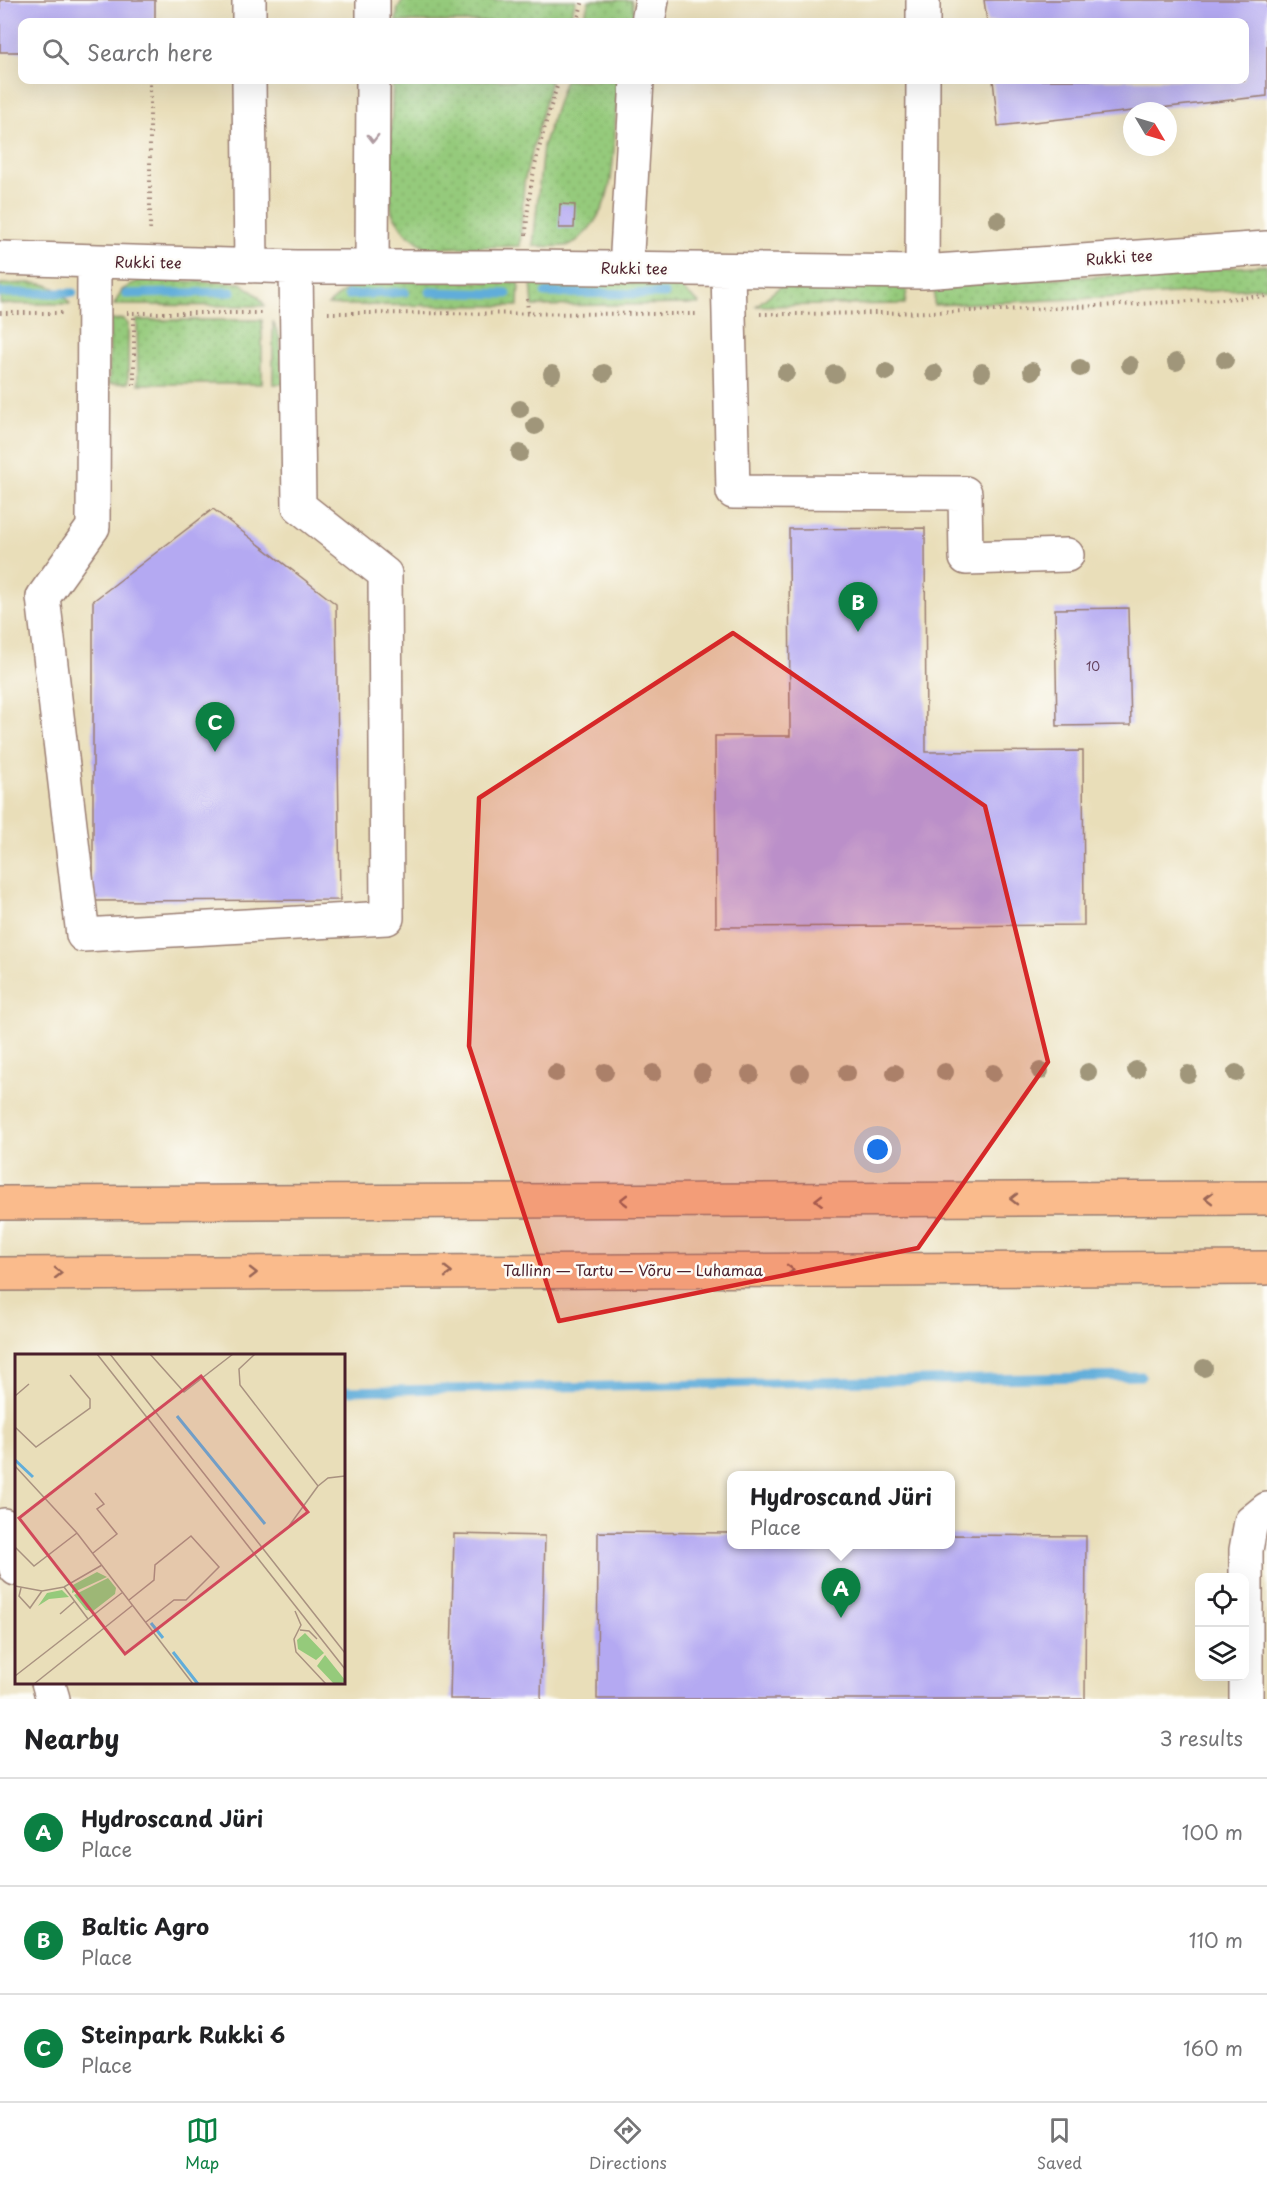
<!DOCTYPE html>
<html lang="en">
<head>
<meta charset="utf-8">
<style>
  body { margin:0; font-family:"Playpen Sans",sans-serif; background:#f6f6f6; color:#202124 }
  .controls { position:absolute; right:18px; bottom:18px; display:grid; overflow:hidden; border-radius:12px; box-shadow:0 6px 24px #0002 }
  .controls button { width:54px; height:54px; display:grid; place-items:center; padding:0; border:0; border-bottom:2px solid #e0e0e0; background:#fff; color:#202124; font:30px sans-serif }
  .compass { position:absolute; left:1123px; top:102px; width:54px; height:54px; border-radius:50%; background:#fff; box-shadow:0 6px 24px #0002; rotate:128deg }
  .you { position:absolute; left:878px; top:1150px; width:21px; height:21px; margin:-15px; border:4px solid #fff; border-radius:50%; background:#1a73e8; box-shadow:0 0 0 9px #1a73e833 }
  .badge { display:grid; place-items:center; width:39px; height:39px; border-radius:50%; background:#0b8043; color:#fff; font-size:20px; font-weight:700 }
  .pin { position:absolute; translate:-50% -50px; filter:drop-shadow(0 2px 3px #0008) }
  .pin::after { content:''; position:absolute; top:32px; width:21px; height:18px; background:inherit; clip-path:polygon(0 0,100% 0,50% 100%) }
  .popup { position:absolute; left:727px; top:1471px; width:228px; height:78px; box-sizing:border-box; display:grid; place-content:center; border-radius:12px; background:#fff; filter:drop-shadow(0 2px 4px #0005); font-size:20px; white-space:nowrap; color:#757577 }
  .popup b { font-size:22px; color:#202124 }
  .popup::after { content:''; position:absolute; left:50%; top:100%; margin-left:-12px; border:12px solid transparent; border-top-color:#fff }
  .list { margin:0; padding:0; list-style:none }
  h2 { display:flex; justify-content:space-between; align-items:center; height:78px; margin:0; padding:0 24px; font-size:26px }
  h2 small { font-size:20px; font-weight:400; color:#757577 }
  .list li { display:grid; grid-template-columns:39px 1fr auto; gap:18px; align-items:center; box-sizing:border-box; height:108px; padding:0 24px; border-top:2px solid #e0e0e0 }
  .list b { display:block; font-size:22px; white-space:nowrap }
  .list p { margin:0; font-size:20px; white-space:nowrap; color:#757577 }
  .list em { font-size:20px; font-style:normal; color:#757577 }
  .icon { flex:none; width:33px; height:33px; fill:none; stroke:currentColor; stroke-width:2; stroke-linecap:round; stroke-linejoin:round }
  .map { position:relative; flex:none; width:1267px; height:1699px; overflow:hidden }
  .search { position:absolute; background:#fff; box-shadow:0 6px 24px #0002; left:18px; right:18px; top:18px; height:66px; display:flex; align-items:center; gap:15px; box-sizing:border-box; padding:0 21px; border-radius:12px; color:#757577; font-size:22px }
  .sheet { height:402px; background:#fff }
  nav { display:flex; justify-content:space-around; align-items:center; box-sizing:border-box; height:84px; border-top:2px solid #e0e0e0; background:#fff; font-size:16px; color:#757577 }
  nav a { display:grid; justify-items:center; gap:3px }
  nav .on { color:#0b8043 }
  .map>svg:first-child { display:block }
</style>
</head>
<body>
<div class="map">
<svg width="1267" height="1699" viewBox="0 0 1267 1699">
  <defs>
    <pattern id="green-dots" width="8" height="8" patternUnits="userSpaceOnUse" patternTransform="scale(1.5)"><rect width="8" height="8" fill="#95ca7b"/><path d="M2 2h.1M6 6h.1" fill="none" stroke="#82ad6a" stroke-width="1.8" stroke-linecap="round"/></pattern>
  </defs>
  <rect width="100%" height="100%" fill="#fdfcf7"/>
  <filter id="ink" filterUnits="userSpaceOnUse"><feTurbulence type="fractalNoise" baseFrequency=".0167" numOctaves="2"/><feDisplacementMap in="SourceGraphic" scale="12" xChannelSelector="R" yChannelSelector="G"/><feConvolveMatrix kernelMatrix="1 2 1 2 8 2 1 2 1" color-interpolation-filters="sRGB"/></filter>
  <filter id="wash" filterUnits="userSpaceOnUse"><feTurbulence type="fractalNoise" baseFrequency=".008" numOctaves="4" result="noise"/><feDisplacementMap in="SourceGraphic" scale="24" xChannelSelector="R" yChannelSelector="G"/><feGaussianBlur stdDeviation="1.35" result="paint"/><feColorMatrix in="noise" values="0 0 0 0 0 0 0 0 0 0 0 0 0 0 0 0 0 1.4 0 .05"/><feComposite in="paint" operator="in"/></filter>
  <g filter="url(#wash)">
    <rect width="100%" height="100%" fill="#e9deb9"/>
    <path fill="url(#green-dots)" stroke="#707453" stroke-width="1.5" d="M403,0H576L568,22H396L398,8Z
      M589,0H631L634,12L631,22H583Z
      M393,80H551L524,182L520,246L426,248L405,232L392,213L389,184Z
      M565,80H620C609,130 624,190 588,230C583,235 576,243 570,245C559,248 544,246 533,246L543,146Z
      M1267,265V287L1147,296L934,305L935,283L1128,275Z
      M140,280L241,283L258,296L265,306L114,305L122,290Z
      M356,281L519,282L518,306L328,305Z
      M531,281L668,283L679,286L700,304L533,306Z
      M0,284C29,284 53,276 70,304H0Z
      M904,284L907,289L905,304L756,306L781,286Z
      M123,319L128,324V383L109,384L110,320Z
      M137,320H262V384H138Z
      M273,321L280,339L283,384H273Z"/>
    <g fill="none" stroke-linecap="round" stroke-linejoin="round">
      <path stroke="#61adda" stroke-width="9" d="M430,292L507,294
        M0,293H73
        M545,293L665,294
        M126,294L231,292
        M348,295L405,292
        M344,1391L1142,1376"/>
    </g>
    <g id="blocks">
      <path fill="#b4a9f2" d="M0,0H155V22H22V52H0Z
        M984,0H1267V96L998,126L993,80H1244V22H987Z
        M560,204L575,205L574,228H559Z
        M213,509L336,604L340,900L93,901V601Z
        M925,528L926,752L1083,751L1084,925L716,927L715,736H790L789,529Z
        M1128,608L1131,725L1057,726L1055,609Z
        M598,1532L732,1533V1544H950V1535L1086,1536L1085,1699H597Z
        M454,1534L545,1536L541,1699H450Z"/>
    </g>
  </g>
  <g filter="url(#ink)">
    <use href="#blocks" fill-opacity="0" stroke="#9a7e72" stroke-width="1.5"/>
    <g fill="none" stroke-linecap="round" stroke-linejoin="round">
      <defs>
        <path id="minor" d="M249,0V22
          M373,22V0
          M648,22L652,0
          M923,22V0
          M249,80L251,266
          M0,258L296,267H526L922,272L1267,248
          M94,262L93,527L43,597L83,935L387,918L385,574L299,506L296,267
          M372,266L373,80
          M626,269L637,80
          M728,270L733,492L965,493L966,558L1067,555
          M922,272L923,80
          M4,1525L16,1569
          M48,1682L53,1699
          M1246,1699V1550L1251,1522L1267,1509"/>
        <path id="highway" d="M0,1203L1267,1198
          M0,1274L1267,1268"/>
      </defs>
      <use href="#minor" stroke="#9a7e72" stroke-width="36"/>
      <use href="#highway" stroke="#9a7e72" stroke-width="36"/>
      <path stroke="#9a7e72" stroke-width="4" stroke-dasharray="1.5 4.5" stroke-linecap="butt" d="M577,22L583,0
        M150,230V80
        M526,235C528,180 543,131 559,80
        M527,299L528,313
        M0,313H62
        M127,313H263
        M328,313L698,314
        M760,314C930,314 1098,308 1267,296
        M134,385V313"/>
      <use href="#minor" stroke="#fff" stroke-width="33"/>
      <use href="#highway" stroke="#fabb8c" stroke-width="33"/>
    </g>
    <g fill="#a0967a">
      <circle cx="998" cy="220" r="9"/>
      <circle cx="1225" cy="360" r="9"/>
      <circle cx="1176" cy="362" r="9"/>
      <circle cx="1130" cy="365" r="9"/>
      <circle cx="1080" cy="368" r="9"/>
      <circle cx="1032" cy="371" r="9"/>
      <circle cx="886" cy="372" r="9"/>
      <circle cx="982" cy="372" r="9"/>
      <circle cx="604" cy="373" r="9"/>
      <circle cx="786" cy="373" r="9"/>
      <circle cx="934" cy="373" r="9"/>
      <circle cx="552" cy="374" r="9"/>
      <circle cx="835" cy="374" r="9"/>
      <circle cx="520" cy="409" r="9"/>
      <circle cx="535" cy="426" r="9"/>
      <circle cx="520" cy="453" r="9"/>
      <circle cx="1136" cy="1070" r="9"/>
      <circle cx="1040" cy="1071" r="9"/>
      <circle cx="605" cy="1072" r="9"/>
      <circle cx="945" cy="1072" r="9"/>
      <circle cx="1088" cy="1072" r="9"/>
      <circle cx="556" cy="1073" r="9"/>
      <circle cx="653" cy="1073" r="9"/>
      <circle cx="702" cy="1073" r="9"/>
      <circle cx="800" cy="1073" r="9"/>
      <circle cx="847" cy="1073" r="9"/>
      <circle cx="895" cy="1073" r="9"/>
      <circle cx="993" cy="1073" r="9"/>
      <circle cx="1236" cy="1073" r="9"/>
      <circle cx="750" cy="1074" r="9"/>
      <circle cx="1188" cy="1074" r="9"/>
      <circle cx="1204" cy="1368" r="9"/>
    </g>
    <defs><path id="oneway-chevron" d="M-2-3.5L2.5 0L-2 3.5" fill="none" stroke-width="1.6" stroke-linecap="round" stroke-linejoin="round" transform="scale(1.5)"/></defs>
    <use stroke="#ae9aa0" href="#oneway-chevron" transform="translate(373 138) rotate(90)"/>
    <g stroke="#996557">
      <use href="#oneway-chevron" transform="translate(1209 1198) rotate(180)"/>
      <use href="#oneway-chevron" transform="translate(1014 1199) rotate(180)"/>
      <use href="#oneway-chevron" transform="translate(624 1200) rotate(180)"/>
      <use href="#oneway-chevron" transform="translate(819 1200) rotate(180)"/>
      <use href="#oneway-chevron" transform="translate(790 1270)"/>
      <use href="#oneway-chevron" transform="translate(448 1272)"/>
      <use href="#oneway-chevron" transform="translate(58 1273)"/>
      <use href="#oneway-chevron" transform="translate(253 1273)"/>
    </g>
  </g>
  <path fill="#d62828" fill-opacity="0.2" stroke="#d62828" stroke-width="4.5" stroke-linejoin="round" d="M733,633L985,806L1048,1062L918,1248L559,1321L469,1046L479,798Z"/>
  <g text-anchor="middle" stroke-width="5" stroke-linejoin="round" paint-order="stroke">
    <g font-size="12" fill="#64425d">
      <text x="1093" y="671">10</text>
    </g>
    <g font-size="15" fill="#4a1f2b" stroke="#fdfcf7">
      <text transform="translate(1119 258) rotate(-4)" y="5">Rukki tee</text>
      <text transform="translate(148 263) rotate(1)" y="5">Rukki tee</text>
      <text transform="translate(634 269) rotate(1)" y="5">Rukki tee</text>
      <text x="633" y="1276">Tallinn — Tartu — Võru — Luhamaa</text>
    </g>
  </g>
  <g transform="translate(15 1354)">
    <rect width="330" height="330" fill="#e9deb9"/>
    <path d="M82,218L92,223L57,239L58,231ZM93,224L101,234L100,240L78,257L71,256L59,241ZM47,236L54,243L34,245L23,252L32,239ZM290,279L309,299L301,306L283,295L282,286ZM310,301L330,326V328L319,330L302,312Z" fill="#95ca7b"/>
    <path fill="none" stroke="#61adda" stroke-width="3" d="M162,62L250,170M0,106L18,123M136,269L148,284M158,298L183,330"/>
    <path fill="none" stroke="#a99280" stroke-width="1.5" d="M82,0L330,315M95,0L330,299M135,0L169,38L218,0M240,0L224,15L225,31L303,132L313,124L330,122M0,42L14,30M0,73L21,93L75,54V45L55,21M0,112L62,179L178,330M274,172L303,132M0,193L19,212L62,179M78,199L102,180L82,155L89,150L80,139M0,232L27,237L49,233L87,211M49,233L73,265M6,234L4,242L15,254L27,237M114,246L139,226L140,211L176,182L204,213L171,246H159L131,268M280,257L286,271L279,285L281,298L311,330M45,260L60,247M285,276L294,277L302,285M0,322L108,238M19,330L118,251"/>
    <path fill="#d1495b" fill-opacity="0.15" stroke="#d1495b" stroke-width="3" d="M186,22L293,158L110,300L4,164Z"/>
    <rect width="330" height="330" fill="none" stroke="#4a1f2b" stroke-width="3"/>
  </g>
</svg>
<div class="controls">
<button><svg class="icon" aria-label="locate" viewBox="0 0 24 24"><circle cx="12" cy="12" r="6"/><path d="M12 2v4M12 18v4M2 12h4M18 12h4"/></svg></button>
<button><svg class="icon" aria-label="layers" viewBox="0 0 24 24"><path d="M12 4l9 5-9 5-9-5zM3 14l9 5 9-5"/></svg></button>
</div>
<svg class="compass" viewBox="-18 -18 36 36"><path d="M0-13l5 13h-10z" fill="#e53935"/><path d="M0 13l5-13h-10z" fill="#757577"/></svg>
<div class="you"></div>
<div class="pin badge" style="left:841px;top:1618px">A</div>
<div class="popup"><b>Hydroscand Jüri</b>Place</div>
<div class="pin badge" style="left:858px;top:632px">B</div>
<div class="pin badge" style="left:215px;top:752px">C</div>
<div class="search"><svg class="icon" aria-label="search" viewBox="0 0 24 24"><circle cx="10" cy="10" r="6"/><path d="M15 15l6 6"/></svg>Search here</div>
</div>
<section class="sheet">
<h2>Nearby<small>3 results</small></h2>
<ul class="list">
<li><span class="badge">A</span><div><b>Hydroscand Jüri</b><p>Place</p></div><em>100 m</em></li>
<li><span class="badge">B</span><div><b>Baltic Agro</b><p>Place</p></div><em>110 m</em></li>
<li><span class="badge">C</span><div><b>Steinpark Rukki 6</b><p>Place</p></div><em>160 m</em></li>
</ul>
</section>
<nav>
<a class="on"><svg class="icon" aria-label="map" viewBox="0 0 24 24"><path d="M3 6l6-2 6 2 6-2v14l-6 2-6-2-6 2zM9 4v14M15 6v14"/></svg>Map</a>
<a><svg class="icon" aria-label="directions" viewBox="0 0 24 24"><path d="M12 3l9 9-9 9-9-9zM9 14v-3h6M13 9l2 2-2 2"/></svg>Directions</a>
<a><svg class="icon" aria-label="saved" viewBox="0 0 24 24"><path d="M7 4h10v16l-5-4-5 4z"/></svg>Saved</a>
</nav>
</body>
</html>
